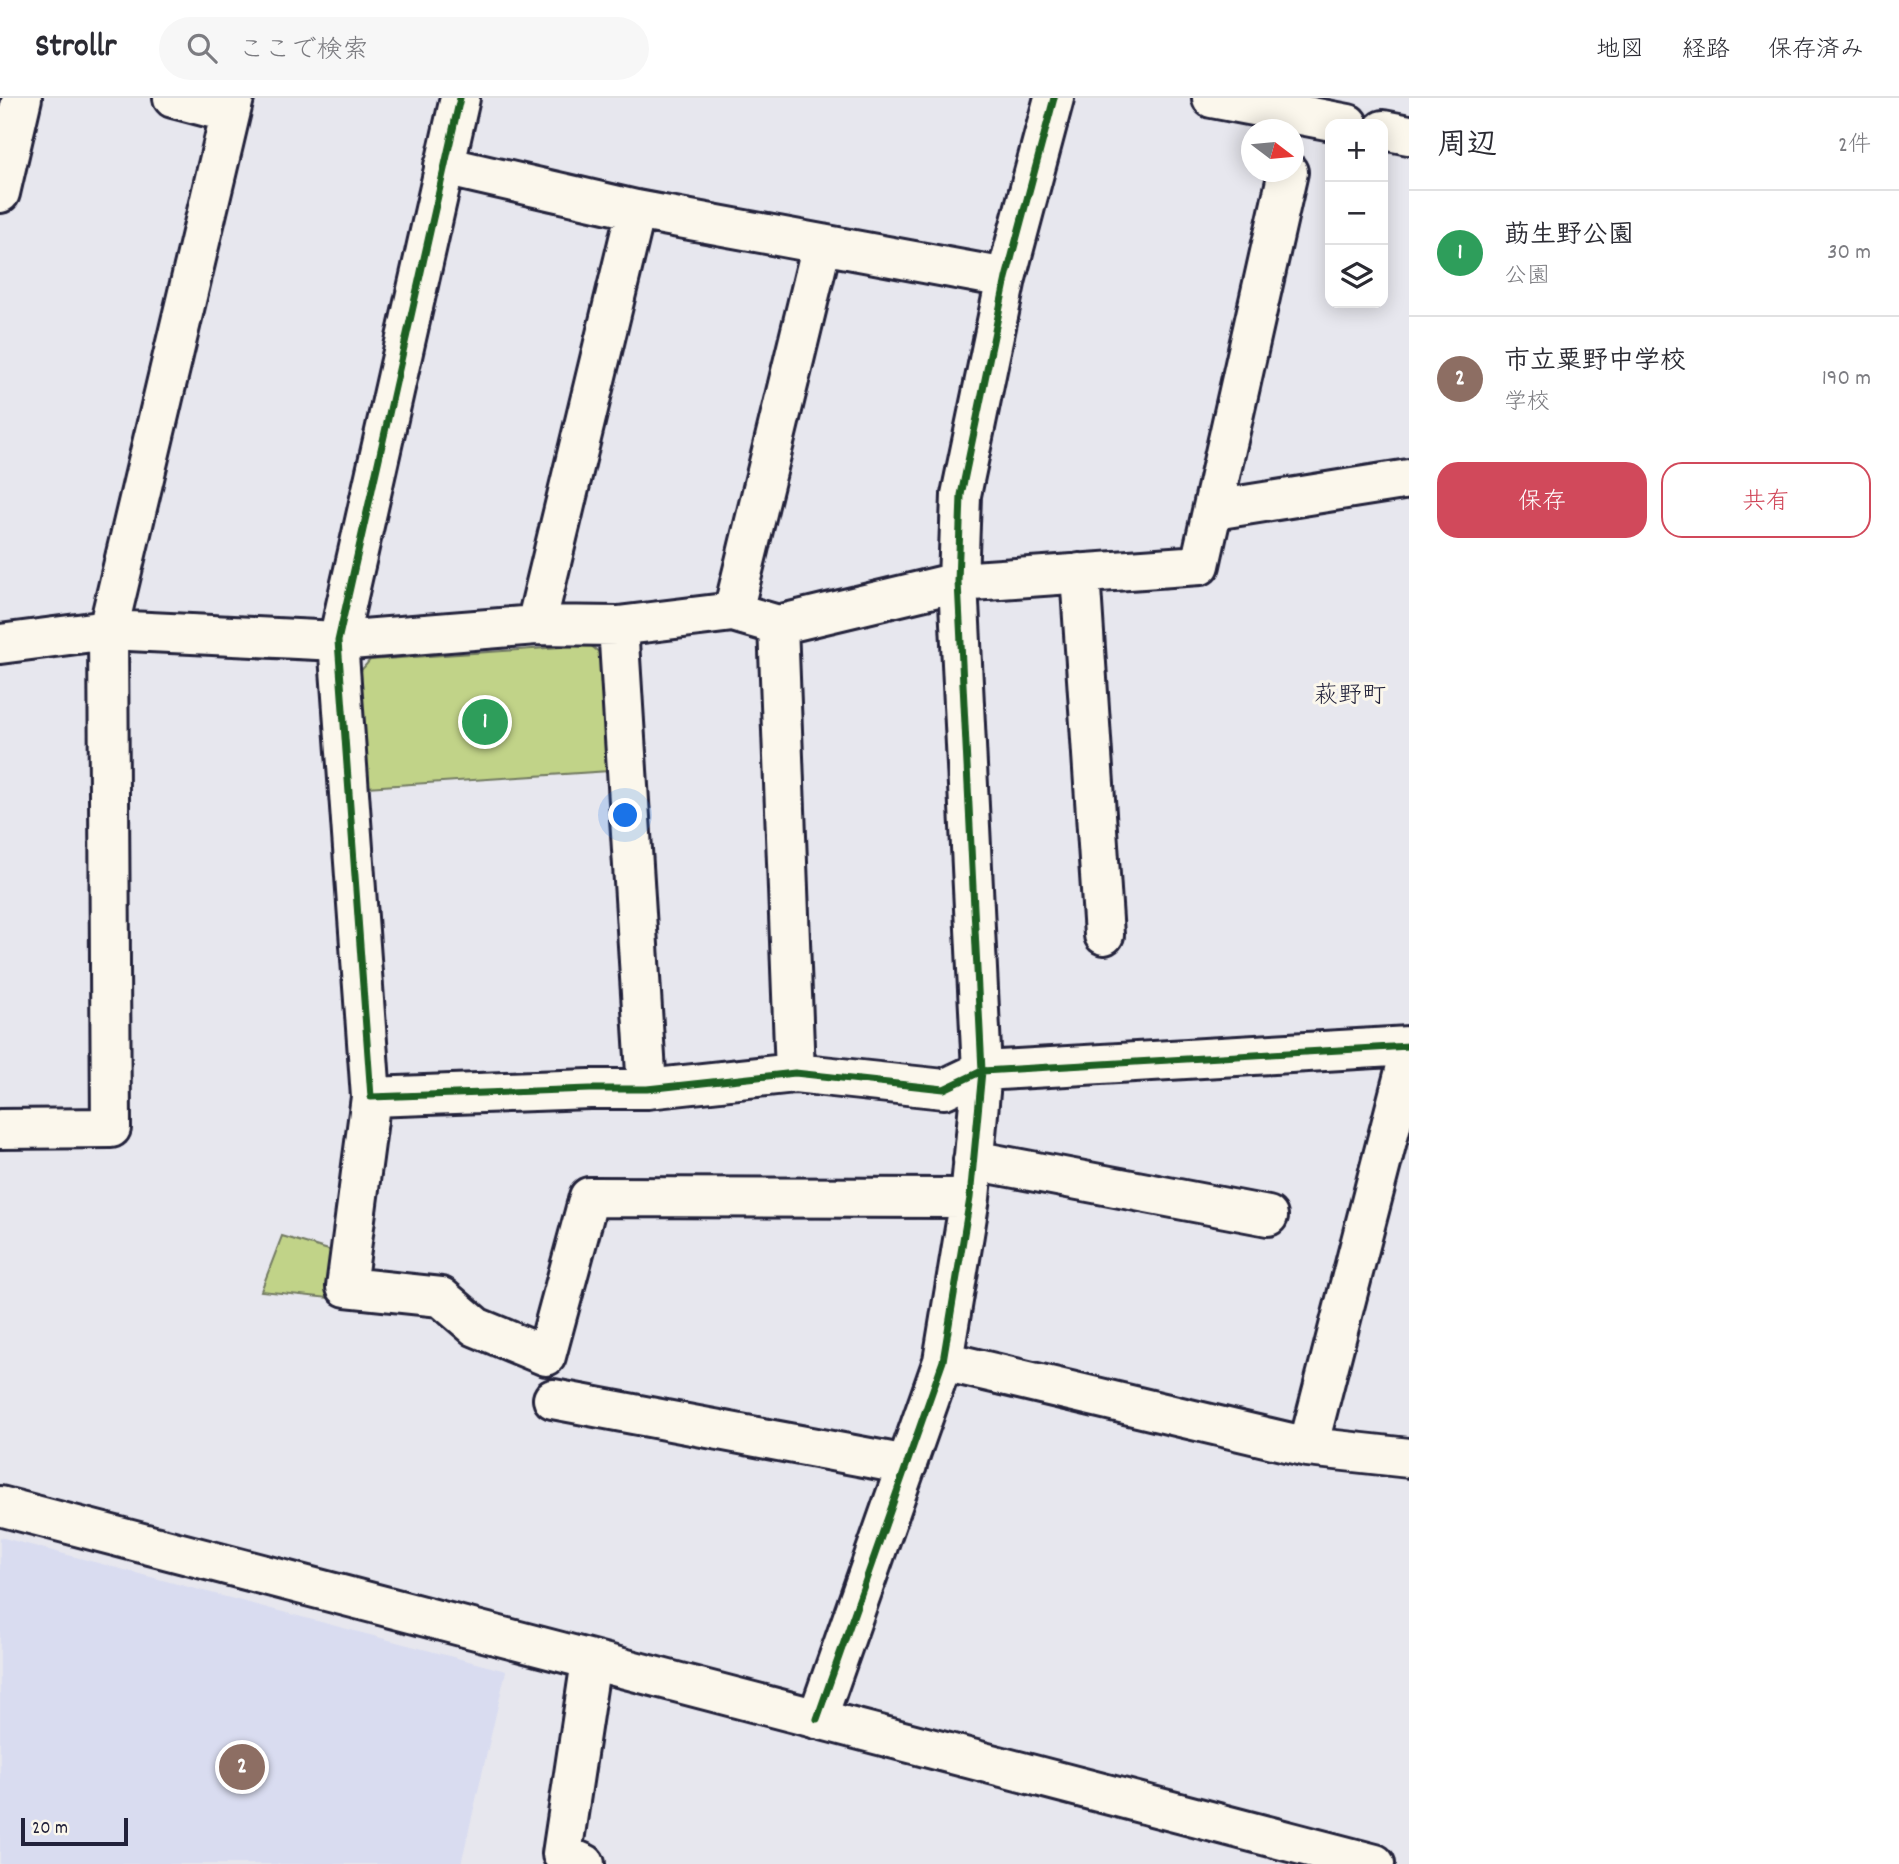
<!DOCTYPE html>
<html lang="ja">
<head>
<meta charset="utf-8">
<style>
  body { margin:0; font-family:Dekko,"Klee One",sans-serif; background:#f7f7f7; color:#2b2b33 }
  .controls { position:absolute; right:21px; top:21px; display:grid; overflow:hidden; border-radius:14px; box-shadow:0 4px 18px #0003 }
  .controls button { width:63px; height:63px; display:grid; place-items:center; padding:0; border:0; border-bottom:2px solid #e1e1e2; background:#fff; color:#2b2b33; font:35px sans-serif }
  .compass { position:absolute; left:1241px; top:21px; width:63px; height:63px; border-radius:50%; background:#fff; box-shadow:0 4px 18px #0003; rotate:106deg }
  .scale { position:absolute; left:21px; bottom:18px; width:107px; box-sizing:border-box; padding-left:7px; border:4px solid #22223b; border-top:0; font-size:19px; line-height:24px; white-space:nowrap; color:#22223b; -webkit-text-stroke:5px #fbf7ec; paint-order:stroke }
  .you { position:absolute; left:626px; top:718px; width:24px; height:24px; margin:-18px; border:5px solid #fff; border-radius:50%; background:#1a73e8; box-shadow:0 0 0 10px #1a73e833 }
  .badge { display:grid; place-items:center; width:46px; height:46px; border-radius:50%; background:#d1495b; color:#fff; font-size:23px; font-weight:700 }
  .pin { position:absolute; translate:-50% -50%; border:4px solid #fff; box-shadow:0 2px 7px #0006 }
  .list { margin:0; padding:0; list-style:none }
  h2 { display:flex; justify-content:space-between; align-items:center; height:91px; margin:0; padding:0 28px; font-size:30px }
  h2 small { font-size:23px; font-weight:400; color:#7c7c81 }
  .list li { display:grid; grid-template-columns:46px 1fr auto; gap:21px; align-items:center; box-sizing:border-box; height:126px; padding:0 28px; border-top:2px solid #e1e1e2 }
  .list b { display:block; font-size:26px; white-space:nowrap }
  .list p { margin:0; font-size:23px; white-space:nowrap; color:#7c7c81 }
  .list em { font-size:23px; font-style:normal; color:#7c7c81 }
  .actions { display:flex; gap:14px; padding:21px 28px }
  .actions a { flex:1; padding:16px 0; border:2px solid #d1495b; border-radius:21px; text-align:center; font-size:24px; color:#d1495b }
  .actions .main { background:#d1495b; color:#fff }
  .icon { flex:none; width:38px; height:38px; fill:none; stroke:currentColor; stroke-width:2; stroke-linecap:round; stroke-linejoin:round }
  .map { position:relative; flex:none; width:1409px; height:1766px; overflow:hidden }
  header { display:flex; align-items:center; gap:42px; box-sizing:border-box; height:98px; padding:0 35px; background:#fff; border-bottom:2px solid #e1e1e2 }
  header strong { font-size:33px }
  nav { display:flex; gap:38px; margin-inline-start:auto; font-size:24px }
  .search { width:490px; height:63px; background:#f7f7f7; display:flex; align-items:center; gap:18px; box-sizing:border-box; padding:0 24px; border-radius:38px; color:#7c7c81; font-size:26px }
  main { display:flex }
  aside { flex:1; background:#fff }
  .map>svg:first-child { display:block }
</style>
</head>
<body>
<header>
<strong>Strollr</strong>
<div class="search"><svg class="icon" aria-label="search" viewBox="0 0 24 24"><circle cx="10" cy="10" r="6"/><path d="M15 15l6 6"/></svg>ここで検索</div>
<nav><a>地図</a><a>経路</a><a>保存済み</a></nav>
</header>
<main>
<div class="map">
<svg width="1409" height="1766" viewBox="0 0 1409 1766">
  <rect width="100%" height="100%" fill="#e7e7ee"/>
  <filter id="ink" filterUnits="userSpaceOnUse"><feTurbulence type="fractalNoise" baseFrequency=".0143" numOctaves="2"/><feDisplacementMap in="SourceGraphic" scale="14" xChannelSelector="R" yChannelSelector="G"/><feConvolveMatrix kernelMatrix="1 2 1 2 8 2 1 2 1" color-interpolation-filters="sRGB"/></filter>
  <g filter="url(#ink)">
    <path fill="#d9dcf0" d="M0,1439L506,1573L461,1766H0Z"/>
    <path fill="#c1d388" stroke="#727a62" stroke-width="2" d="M590,547L605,559L609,673L367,689L358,576L370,562Z
      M282,1138L332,1153L329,1200L261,1193Z"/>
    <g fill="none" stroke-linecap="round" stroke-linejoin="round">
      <defs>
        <path id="minor" d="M173,0L230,15
          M460,0L338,543L371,999L590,991H647L795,975L944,991L982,973L1409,948
          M1212,0L1348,26
          M1383,32L1409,37
          M444,68L636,112L1006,180
          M0,95L22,0
          M1214,412L1409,381
          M1080,475L1104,837
          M733,514L822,146
          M536,527L636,112
          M778,527L795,975
          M618,528L647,991
          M0,546L108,532L338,543L536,527L618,528L733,514L778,527L958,484L1200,467L1288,74
          M371,999L346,1189L441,1199L476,1229L546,1258L589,1099L970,1100
          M0,1031L111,1030L108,532L234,0
          M973,1062L1268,1118
          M943,1263L1308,1349L1409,1360
          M553,1301L907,1367
          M1308,1349L1409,957
          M817,1621L943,1263L970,1100L982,973L958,484L961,397L1006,180L1054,0
          M585,1766L562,1756L591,1563"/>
        <path id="tertiary" d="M0,1408L1375,1766"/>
      </defs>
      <use href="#minor" stroke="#22223b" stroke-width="44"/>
      <use href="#tertiary" stroke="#22223b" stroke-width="44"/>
      <use href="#minor" stroke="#fbf7ec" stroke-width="38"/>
      <use href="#tertiary" stroke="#fbf7ec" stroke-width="38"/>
      <defs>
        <path id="cycleway" d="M460,0L338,543L371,999L590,991H647L795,975L944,991L982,973L1409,948
          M817,1621L943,1263L970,1100L982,973L958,484L961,397L1006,180L1054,0"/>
      </defs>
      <use href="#cycleway" stroke="#fbf7ec" stroke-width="11"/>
      <use href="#cycleway" stroke="#1b5e20" stroke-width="7"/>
    </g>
  </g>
  <g text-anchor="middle" stroke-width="6" stroke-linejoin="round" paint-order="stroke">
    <g font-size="24" fill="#22223b" stroke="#fbf7ec">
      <text x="1350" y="604">萩野町</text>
    </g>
  </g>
</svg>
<div class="controls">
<button>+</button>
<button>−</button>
<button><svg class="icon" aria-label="layers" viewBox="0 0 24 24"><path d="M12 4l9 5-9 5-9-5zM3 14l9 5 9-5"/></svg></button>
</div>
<svg class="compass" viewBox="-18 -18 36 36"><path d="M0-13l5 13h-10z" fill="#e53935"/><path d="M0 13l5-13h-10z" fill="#7c7c81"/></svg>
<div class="scale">20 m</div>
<div class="you"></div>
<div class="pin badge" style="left:485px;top:624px;background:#2e9e5b">1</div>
<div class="pin badge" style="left:242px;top:1669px;background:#8d6e63">2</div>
</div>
<aside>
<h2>周辺<small>2件</small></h2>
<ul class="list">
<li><span class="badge" style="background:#2e9e5b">1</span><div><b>莇生野公園</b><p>公園</p></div><em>30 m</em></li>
<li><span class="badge" style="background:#8d6e63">2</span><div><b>市立粟野中学校</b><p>学校</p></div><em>190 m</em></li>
</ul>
<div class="actions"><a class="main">保存</a><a>共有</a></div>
</aside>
</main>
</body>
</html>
